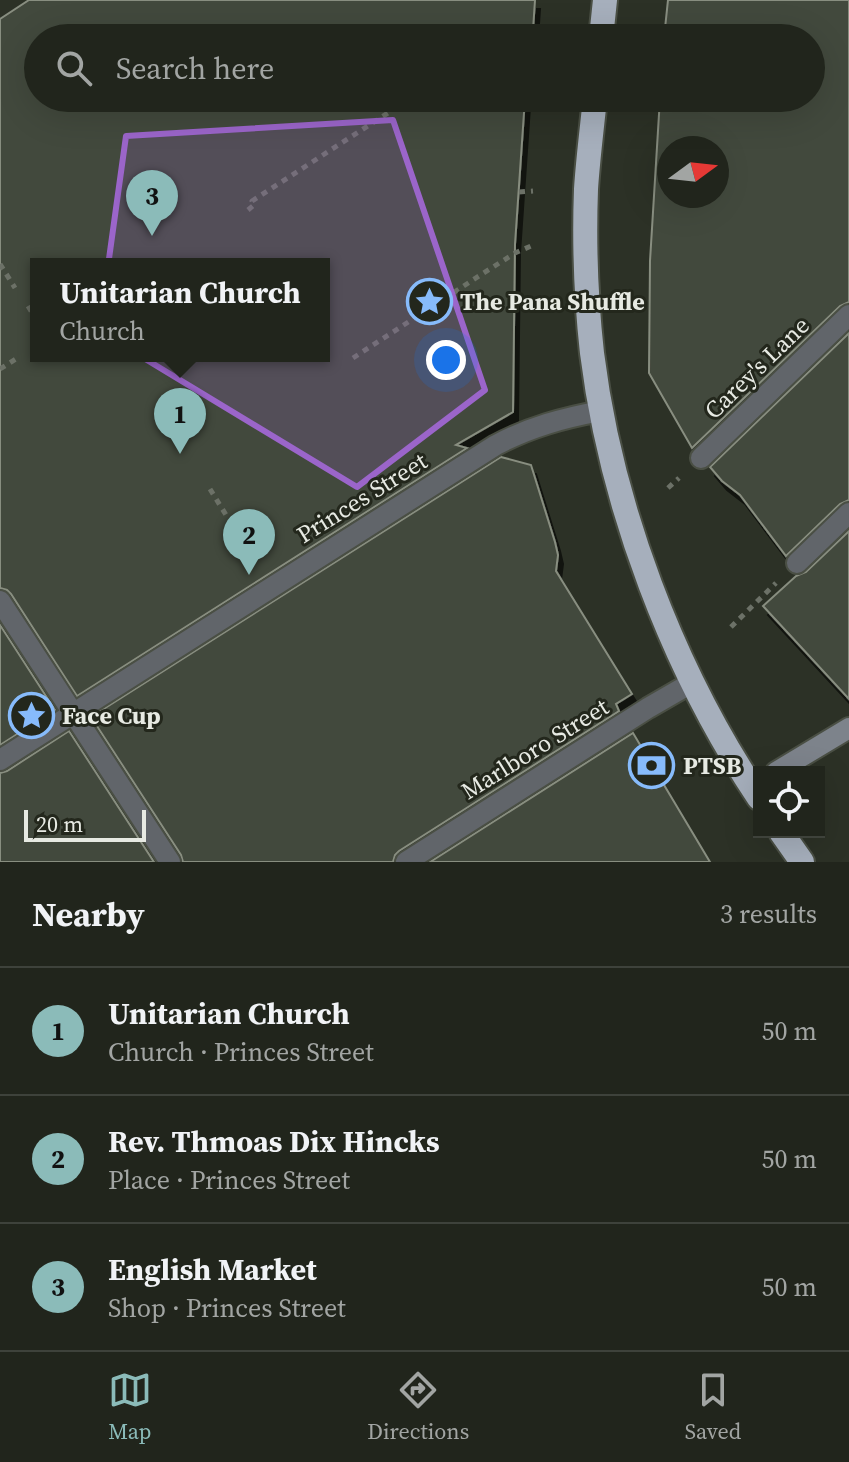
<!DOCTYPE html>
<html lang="en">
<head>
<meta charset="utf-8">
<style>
  body { margin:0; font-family:"Source Serif 4",serif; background:#292d25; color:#f1f3f6 }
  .controls { position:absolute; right:24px; bottom:24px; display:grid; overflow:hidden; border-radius:0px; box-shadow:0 8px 32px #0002 }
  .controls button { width:72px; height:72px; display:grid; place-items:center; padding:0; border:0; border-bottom:2px solid #3e423b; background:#21251c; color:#f1f3f6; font:40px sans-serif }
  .compass { position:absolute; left:657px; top:136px; width:72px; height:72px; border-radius:50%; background:#21251c; box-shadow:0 8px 32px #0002; rotate:75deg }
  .scale { position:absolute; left:24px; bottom:20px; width:122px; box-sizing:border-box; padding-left:8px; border:4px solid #e7eae3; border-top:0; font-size:22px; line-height:28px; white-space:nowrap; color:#e7eae3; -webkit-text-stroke:6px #23271c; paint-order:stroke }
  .you { position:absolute; left:446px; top:360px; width:28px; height:28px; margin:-20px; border:6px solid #fff; border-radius:50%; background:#1a73e8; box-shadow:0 0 0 12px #1a73e833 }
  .badge { display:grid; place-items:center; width:52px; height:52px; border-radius:50%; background:#8bbbb9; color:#111; font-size:26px; font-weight:700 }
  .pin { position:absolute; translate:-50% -66px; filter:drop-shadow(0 2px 4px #0008) }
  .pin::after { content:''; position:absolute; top:42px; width:28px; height:24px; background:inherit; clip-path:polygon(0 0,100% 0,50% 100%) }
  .popup { position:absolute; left:30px; top:258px; width:300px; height:104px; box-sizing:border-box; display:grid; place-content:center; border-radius:0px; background:#21251c; filter:drop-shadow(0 2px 6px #0005); font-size:26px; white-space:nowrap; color:#a2a5a3 }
  .popup b { font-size:30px; color:#f1f3f6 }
  .popup::after { content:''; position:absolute; left:50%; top:100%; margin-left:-16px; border:16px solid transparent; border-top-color:#21251c }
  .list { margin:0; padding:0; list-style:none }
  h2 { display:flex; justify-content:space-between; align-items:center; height:104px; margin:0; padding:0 32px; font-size:34px }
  h2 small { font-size:26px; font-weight:400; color:#a2a5a3 }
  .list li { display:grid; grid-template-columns:52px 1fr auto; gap:24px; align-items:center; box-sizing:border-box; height:128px; padding:0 32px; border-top:2px solid #3e423b }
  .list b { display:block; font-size:30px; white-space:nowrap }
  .list p { margin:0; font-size:26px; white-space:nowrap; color:#a2a5a3 }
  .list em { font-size:26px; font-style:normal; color:#a2a5a3 }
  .icon { flex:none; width:44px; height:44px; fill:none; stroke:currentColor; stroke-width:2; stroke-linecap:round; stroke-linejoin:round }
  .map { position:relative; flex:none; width:849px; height:862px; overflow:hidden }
  .search { position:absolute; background:#21251c; box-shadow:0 8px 32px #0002; left:24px; right:24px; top:24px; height:88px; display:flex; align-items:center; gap:20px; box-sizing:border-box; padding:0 28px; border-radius:44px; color:#a2a5a3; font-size:30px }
  .sheet { height:488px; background:#21251c }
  nav { display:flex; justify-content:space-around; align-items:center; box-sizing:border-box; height:112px; border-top:2px solid #3e423b; background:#21251c; font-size:22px; color:#a2a5a3 }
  nav a { display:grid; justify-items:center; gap:4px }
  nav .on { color:#8bbbb9 }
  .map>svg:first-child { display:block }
</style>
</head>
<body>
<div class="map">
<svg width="849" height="862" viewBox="0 0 849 862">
  <defs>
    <filter id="shadow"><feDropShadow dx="5" dy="9" stdDeviation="0" flood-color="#0009"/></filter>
  </defs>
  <rect width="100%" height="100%" fill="#2c3126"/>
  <path fill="#43483c" stroke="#888e80" stroke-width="2" fill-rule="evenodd" filter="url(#shadow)" d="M29,0H535L533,30L527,38H38V98H525L515,244L513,412L456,445L467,448L77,696L11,594L7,590L0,588V19ZM36,264H324V356H36Z
    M668,0H849V302L840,306L692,448L649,373L650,261L660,98H811V38H664ZM669,148H717V196H669Z
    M849,333V500L840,504L786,556L740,495L722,481L710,467Z
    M501,457L531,465L555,542L558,555L556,571L632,694L616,704L619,711L399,851L395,855L393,862H183L181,855L91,717Z
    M849,531V699L763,606L796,576L806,572Z
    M0,625L55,710L0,745Z
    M69,731L154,862H0V773L7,771Z
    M633,733L710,862H430Z"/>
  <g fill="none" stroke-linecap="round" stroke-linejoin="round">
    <defs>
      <path id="street" d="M701,458L849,315
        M797,563L849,513
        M0,601L170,862
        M0,760L496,445C530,427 563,418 601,411
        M406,862L648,708L693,682"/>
      <path id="secondary" d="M776,772L849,728"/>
      <path id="highway" d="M601,38L605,0
        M595,98C592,128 588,158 586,189C584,243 586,299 592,353C611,506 673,670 759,798
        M781,832L802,862"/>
    </defs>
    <use href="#street" stroke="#4a4f44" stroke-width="24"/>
    <use href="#secondary" stroke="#4a4f44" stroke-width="24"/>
    <use href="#highway" stroke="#4a4f44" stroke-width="28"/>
    <path stroke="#6c7167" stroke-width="5" stroke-dasharray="6 6" stroke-linecap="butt" d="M519,192L533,191
      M248,210L254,205L252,201L411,98
      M0,264L15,288
      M28,306L36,319
      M353,358L479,276L515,253L531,246
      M0,369L19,357
      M668,488L679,478
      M210,489L255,562
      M731,627L776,583"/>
    <use href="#street" stroke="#61656a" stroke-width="20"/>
    <use href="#secondary" stroke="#7d838b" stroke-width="20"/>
    <use href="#highway" stroke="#a6afbc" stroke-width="24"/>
  </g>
  <path fill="#9b65ca" fill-opacity="0.2" stroke="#9b65ca" stroke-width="6" stroke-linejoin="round" d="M393,120L485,390L357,487L99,331L126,136Z"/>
  <defs>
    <symbol id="sight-ring" viewBox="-11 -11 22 22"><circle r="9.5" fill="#23271c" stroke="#87bbfb" stroke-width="1.5"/><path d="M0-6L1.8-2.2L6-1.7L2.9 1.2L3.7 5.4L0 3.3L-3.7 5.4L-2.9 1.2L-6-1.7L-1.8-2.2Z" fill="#87bbfb"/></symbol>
    <symbol id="bank-ring" viewBox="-11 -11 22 22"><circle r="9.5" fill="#23271c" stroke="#87bbfb" stroke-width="1.5"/><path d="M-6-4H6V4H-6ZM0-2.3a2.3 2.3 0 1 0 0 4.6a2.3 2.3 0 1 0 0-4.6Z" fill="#87bbfb"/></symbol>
  </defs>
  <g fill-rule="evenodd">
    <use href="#sight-ring" x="404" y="276" width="51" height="51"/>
    <use href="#sight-ring" x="6" y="690" width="51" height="51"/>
    <use href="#bank-ring" x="626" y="740" width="51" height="51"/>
  </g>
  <g text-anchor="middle" stroke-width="6" stroke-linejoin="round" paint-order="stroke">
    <g font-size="24" font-weight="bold" fill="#e7eae3" stroke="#23271c" text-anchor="start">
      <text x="460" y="310">The Pana Shuffle</text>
      <text x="62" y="724">Face Cup</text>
      <text x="683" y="774">PTSB</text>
    </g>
    <g font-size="24" fill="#e7eae3" stroke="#23271c">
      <text transform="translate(757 368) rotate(-44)" y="8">Carey's Lane</text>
      <text transform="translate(362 498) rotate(-32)" y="8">Princes Street</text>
      <text transform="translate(535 749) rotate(-32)" y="8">Marlboro Street</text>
    </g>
  </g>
</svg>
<div class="controls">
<button><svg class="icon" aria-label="locate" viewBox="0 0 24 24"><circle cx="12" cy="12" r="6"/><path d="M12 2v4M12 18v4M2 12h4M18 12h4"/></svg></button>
</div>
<svg class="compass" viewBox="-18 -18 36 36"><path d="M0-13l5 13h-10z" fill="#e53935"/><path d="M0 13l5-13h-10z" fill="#a2a5a3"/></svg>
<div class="scale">20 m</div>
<div class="you"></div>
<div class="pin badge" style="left:180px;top:454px">1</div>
<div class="popup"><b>Unitarian Church</b>Church</div>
<div class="pin badge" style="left:249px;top:575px">2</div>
<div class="pin badge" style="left:152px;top:236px">3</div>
<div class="search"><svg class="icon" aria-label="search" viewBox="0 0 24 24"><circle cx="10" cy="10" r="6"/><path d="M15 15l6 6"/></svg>Search here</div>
</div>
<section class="sheet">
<h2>Nearby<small>3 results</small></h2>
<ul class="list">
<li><span class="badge">1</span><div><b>Unitarian Church</b><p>Church · Princes Street</p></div><em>50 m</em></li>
<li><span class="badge">2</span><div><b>Rev. Thmoas Dix Hincks</b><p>Place · Princes Street</p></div><em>50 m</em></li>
<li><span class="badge">3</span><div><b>English Market</b><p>Shop · Princes Street</p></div><em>50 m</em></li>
</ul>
</section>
<nav>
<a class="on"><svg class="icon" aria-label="map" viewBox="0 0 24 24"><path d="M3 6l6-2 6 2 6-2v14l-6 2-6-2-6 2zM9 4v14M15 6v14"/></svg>Map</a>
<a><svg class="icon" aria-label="directions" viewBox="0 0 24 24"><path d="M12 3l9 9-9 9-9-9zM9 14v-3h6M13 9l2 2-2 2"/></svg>Directions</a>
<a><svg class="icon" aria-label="saved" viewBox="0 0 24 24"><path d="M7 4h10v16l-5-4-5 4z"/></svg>Saved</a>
</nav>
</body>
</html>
